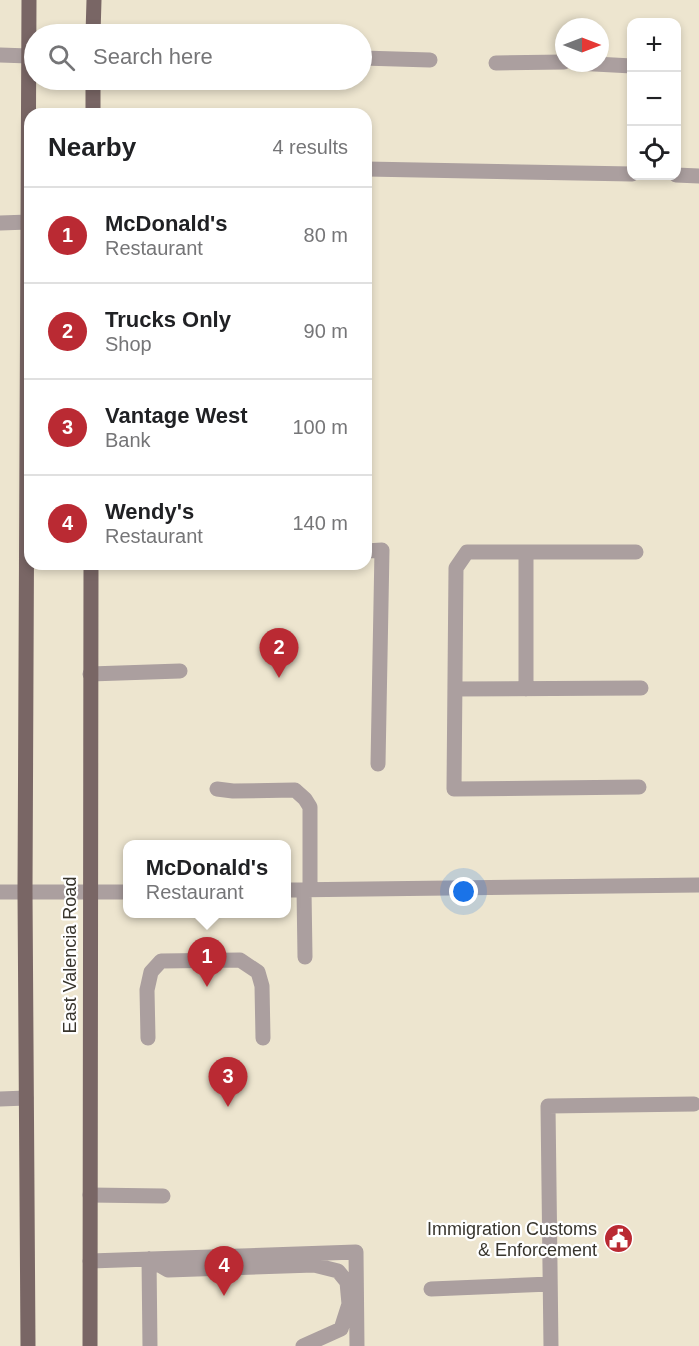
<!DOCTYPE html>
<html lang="en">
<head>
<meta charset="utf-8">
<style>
  body { margin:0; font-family:Arial,sans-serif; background:#f2f2f2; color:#202124 }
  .controls { position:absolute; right:18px; top:18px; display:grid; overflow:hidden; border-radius:12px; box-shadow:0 3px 9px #0003 }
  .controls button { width:54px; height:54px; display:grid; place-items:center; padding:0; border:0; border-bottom:2px solid #e0e0e0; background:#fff; color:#202124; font:30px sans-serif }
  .compass { position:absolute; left:555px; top:18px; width:54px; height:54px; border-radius:50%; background:#fff; box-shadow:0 3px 9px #0003; rotate:90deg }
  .you { position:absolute; left:464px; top:892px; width:21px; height:21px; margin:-15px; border:4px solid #fff; border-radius:50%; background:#1a73e8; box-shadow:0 0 0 9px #1a73e833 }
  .badge { display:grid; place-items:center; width:39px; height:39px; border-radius:50%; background:#ba2a33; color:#fff; font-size:20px; font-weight:700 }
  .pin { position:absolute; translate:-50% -50px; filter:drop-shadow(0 2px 3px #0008) }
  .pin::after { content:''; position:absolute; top:32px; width:21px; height:18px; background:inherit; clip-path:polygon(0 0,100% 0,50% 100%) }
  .popup { position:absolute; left:123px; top:840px; width:168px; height:78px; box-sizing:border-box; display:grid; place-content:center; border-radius:12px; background:#fff; filter:drop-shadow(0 2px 4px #0005); font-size:20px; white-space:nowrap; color:#757577 }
  .popup b { font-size:22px; color:#202124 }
  .popup::after { content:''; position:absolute; left:50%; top:100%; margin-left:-12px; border:12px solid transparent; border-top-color:#fff }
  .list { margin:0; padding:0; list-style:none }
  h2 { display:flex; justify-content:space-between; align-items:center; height:78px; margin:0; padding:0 24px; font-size:26px }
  h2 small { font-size:20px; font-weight:400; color:#757577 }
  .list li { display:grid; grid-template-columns:39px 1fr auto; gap:18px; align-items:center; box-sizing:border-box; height:96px; padding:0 24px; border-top:2px solid #e0e0e0 }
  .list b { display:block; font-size:22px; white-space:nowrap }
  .list p { margin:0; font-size:20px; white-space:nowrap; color:#757577 }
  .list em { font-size:20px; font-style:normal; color:#757577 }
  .icon { flex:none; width:33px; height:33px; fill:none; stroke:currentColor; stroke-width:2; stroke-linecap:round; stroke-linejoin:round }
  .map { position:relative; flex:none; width:699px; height:1346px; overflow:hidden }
  .search { position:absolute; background:#fff; box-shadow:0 3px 9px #0003; left:24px; top:24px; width:348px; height:66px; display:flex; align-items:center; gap:15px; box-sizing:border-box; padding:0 21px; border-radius:33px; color:#757577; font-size:22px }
  .panel { position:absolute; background:#fff; box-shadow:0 3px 9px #0003; left:24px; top:108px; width:348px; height:462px; border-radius:18px }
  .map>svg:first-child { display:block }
</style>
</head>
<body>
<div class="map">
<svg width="699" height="1346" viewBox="0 0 699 1346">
  <rect width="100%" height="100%" fill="#ede5cf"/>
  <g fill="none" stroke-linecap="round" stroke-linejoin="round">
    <path stroke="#ab9f9f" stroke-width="15" d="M0,55L29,56
      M362,58L430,60
      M496,63L564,62
      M576,63L632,66
      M366,169L632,174
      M676,175L699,176
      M0,223L29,222
      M366,551L382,550L378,764
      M526,552V689
      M636,552H467L456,568L454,789L639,787
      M90,674L180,671
      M455,689L641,688
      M217,789L233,791L295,790L305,799L310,807V890
      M286,890L699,885
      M304,890L305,957
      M0,892H128
      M148,1038L147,990L151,972L161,961L240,960L258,972L262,986L263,1038
      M0,1099L26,1098
      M90,1195L163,1196
      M149,1259L168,1270L314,1265L338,1271L347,1282L349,1304L341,1329L303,1346
      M149,1259L150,1346
      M90,1261L356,1252L357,1346
      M431,1289L550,1284
      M551,1346L548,1106L694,1104"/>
    <path stroke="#796665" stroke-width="15" d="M93,34L94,0
      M93,114V80
      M28,1346L25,892L29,0
      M90,1346L91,564"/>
  </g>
  <defs>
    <symbol id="civic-disc" viewBox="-11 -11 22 22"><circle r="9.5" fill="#ba2a33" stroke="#fff"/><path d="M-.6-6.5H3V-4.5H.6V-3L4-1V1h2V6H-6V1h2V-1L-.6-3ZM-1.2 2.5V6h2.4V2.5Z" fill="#fff"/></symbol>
  </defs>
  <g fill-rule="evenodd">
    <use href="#civic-disc" x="602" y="1222" width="33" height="33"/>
  </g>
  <g text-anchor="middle" stroke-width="4.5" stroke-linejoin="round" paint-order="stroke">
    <g font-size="18" fill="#38352d" stroke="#fff">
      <text transform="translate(70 955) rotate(-90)" y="6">East Valencia Road</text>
    </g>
    <g font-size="18" fill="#38352d" stroke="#fff" text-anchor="end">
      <text x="597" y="1235">Immigration Customs<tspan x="597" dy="21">&amp; Enforcement</tspan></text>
    </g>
  </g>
</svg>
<div class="controls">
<button>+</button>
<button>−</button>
<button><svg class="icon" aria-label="locate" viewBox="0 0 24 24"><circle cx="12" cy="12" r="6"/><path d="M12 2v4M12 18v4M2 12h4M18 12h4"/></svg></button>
</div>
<svg class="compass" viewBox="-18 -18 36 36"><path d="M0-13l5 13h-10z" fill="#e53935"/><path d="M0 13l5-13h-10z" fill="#757577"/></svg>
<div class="you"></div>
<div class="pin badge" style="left:207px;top:987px">1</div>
<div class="popup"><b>McDonald's</b>Restaurant</div>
<div class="pin badge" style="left:279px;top:678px">2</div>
<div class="pin badge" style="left:228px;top:1107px">3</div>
<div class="pin badge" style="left:224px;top:1296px">4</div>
<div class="search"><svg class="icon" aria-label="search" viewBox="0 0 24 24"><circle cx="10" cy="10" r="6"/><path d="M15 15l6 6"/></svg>Search here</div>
<section class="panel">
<h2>Nearby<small>4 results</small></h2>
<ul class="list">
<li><span class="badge">1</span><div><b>McDonald's</b><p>Restaurant</p></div><em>80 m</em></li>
<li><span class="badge">2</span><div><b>Trucks Only</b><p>Shop</p></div><em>90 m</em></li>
<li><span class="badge">3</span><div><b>Vantage West</b><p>Bank</p></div><em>100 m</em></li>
<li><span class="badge">4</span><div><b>Wendy's</b><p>Restaurant</p></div><em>140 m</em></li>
</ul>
</section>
</div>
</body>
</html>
